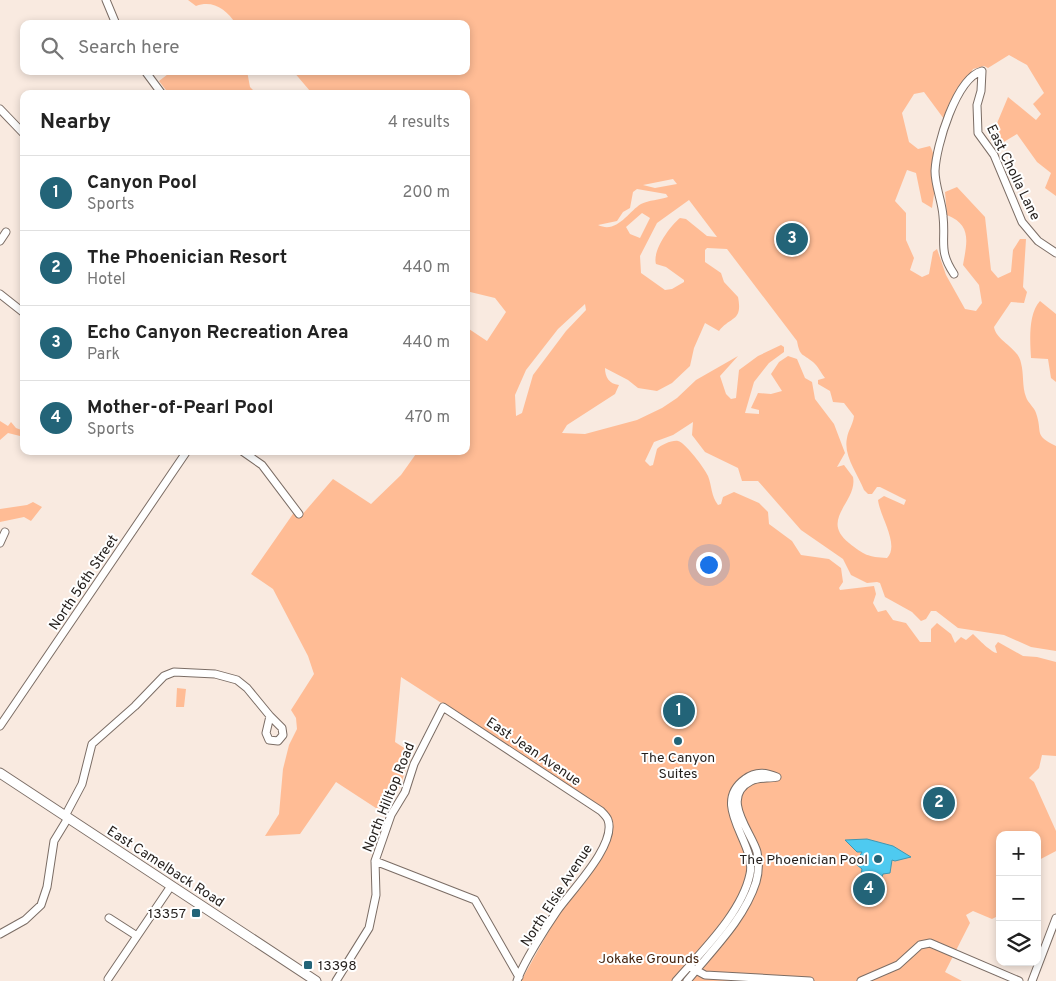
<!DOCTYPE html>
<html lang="en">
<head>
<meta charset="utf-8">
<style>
  body { margin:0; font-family:Overpass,sans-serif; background:#f6f6f6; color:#222 }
  .controls { position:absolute; right:15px; bottom:15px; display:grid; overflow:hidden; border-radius:10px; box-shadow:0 2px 8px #0003 }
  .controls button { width:45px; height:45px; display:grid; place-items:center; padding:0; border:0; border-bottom:1px solid #e0e0e0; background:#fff; color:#222; font:25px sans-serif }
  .you { position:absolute; left:708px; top:564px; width:18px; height:18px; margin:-12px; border:4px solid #fff; border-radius:50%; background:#1a73e8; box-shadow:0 0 0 8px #1a73e833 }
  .badge { display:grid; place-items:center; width:32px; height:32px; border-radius:50%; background:#236478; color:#fff; font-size:16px; font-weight:700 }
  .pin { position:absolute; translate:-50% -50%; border:2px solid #fff; box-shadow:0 1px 5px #0006 }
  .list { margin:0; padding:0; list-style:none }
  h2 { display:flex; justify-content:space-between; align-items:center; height:65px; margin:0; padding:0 20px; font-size:21px }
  h2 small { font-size:16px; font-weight:400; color:#767676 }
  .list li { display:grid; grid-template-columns:32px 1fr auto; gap:15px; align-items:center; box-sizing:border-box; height:75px; padding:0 20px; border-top:1px solid #e0e0e0 }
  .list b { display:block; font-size:19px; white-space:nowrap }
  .list p { margin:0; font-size:16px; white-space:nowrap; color:#767676 }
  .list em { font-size:16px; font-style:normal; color:#767676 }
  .icon { flex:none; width:28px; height:28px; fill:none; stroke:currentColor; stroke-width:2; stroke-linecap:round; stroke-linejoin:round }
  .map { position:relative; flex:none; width:1056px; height:981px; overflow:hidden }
  .search { position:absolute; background:#fff; box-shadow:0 2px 8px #0003; left:20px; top:20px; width:450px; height:55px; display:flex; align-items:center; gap:12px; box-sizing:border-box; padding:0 18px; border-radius:10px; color:#767676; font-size:19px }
  .panel { position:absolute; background:#fff; box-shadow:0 2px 8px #0003; left:20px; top:90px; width:450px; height:365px; border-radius:10px }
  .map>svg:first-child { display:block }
</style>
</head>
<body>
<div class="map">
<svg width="1056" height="981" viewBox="0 0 1056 981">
  <rect width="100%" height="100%" fill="#f9eae0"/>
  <path fill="#ffbc95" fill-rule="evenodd" d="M188,0H1056V196L1045,188L1051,173L1037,162L1017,134L997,146L990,140L1008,97L1036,120L1041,114L1033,104L1044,93L1027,65L1009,55L988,68L984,66L973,69L944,119L924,92L914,94L902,113L909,142L918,149L930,146C939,162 935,189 932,208L922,202L916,173L907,170L895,201L906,213V240L914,258L910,270L922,277L929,274L933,252L937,249L946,275L965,309L976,311L982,303L979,285L963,265C967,242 972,225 947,215L945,192L957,187L985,217L991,270L998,278L1011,272L1013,250L1020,239H1026L1023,287L1027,292L1024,303L1011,302L994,327C996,341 1018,347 1021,363C1024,374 1022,387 1026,397C1028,403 1034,407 1036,413C1043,433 1033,435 1056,446V651L1031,647L1004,635L958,628L936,611H931L926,619L921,621L912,612L885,597L880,583L877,582L867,583L851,575L843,559L801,530L758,481H742L738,468L705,452L692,435L693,422L673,435L654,442L645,461L650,466L653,465L657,449C661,445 672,440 678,441C685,442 705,469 708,476C712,486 711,496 718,505L721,504L723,497L734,492L759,503L768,512L769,524L792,541L801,555L829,559L841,568L843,582L839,588L840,590L874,586L876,594L873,603L878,612L886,610L893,620L906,623L920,642H931V629L937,623L951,634L955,643L961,637L966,640L973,634C978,639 992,653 997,653L995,646L998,642L1023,656L1037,657L1056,662V756L1042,755L1039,768L1029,778L1034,782L1056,831V851L1037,861V835H1000V915L992,919L973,911L966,915L970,923L945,972L962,981H521L556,918L592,872L602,853L610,819L533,762L401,677L395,742L412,753L399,789L382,812L336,782L300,834L265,836L279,814L283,769L289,745L297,729L296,718L291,710L314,674L308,656L273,589L251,574L295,511L301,516L333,479L371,504L401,475L418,451H466V327L487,341L506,312L495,298L466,291V94H317L310,91L293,71H466V24H236C226,9 213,0 196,6ZM673,179L677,184L655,188L643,185ZM637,189L666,194L668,197C659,200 649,200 641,204C628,212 617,234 598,225L617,221L623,212L630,208L633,192ZM689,200L717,237L707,236L686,219L680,218C670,226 652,251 656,264L666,267L684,280V282L672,289L665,290L641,273L640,256L657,223ZM642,213L650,218L640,238L630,234L626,227ZM707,248L727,249L797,341C800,357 802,353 813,362C818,366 821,373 825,378L818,380V384L830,391L833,402L844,403L854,416C853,425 848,430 847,438C843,456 858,474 864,490L868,494H872L877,487H880L906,500L904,505L884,496L878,500C880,517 900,545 887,558C868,557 864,555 849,543C819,519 858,502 853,477L844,465L837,467L845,453L834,424L815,399L812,382L805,378L797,359L788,356L779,362L771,374L782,391L771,394L758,393L751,408L759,410V414L745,413L754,382L769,363L784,352V347L781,345L758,356L739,370L736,398L731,399L726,394L720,376L738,356L696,380L677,398L662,408L637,420L585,434L562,433L567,425L615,394L619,385C609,384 605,377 605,368L628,380L638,388L657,391L672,383L690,366L694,348L705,323L719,331C730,316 743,322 738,297L724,282L721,273L705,262V250ZM585,304L586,310L566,331L533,375L522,413L516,416L515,395L526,370L558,329Z
    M172,71H247L250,87L257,94H169L159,81Z
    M1040,301L1056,314V382L1051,378L1048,359L1031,358C1030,341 1028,314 1040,301Z
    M0,421L8,426L11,422L16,428L24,431V437L8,433L0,440Z
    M33,502L42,507L31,521L24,517L0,522V509L27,505Z
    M177,688L186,689L184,707H176Z"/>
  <path fill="#4ecaf0" stroke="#4196b0" d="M867,839L893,846L911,857L895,861L892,860L890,873L883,874L881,879L873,875H861L862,869L857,865V861L862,852H857L845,840Z
    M863,883L873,885L880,891C873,896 862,894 858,886Z"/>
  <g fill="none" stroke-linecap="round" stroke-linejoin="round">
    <defs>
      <path id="minor" d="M106,0L116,24
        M145,71L162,94
        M0,109L24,134
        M0,241L6,232
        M954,274C938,250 946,242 943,216C942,201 935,186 935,171C936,146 956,78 982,71L981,91L977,105L978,133L994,155L1022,222L1038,241L1056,253
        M0,294L24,313
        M242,451L262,465L299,514
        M0,543L5,532
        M270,716L282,728L283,735L278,741L269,740L266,733Z
        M0,726L187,451
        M65,816L82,784L92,744L135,706L164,676L174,672L215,674L237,680L247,688L270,716
        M375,861L475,900L519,977
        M109,918L137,936
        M0,934L25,920L41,905L47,887L54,841L68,818
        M692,968L705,975L810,981
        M108,979L171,886
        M336,981L369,928L376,895L375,861L391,815L405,792L414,764L443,707L601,811C603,813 607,817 608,820C617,845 570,892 557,911C546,927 523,963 517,981
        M676,981C701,952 742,913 750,874C757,843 709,805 745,779C755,771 766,772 777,777
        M687,981C711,951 744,920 756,882C759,872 759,862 757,852C752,833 719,797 751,781C759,777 769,779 777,777
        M861,981L898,965L920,945L930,943L1019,981
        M1032,981L1056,918"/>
      <path id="major" d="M0,773L316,981"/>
    </defs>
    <use href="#minor" stroke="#7b6d65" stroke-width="9"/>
    <use href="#major" stroke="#7b6d65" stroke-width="11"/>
    <use href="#minor" stroke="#fff" stroke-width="7"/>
    <use href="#major" stroke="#fff" stroke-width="9"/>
  </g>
  <g fill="#236478" stroke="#fff" stroke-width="2">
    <circle cx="678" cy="741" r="5"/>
    <circle cx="878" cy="859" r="5"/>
    <rect x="191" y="908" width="10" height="10" rx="2.5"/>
    <rect x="303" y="960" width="10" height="10" rx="2.5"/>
  </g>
  <g text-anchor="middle" stroke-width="4" stroke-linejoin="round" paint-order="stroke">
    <g font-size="14" fill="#231e1b" stroke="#fff">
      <text transform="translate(1014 172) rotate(64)" y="5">East Cholla Lane</text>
      <text transform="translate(83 582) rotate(-56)" y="5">North 56th Street</text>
      <text transform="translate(534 751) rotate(34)" y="5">East Jean Avenue</text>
      <text transform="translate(388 797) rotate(-68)" y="5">North Hilltop Road</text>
      <text transform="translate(166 866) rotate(33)" y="5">East Camelback Road</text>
      <text transform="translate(556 895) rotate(-57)" y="5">North Elsie Avenue</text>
    </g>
    <g font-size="14" fill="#231e1b" stroke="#fff" text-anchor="end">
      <text x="678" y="762" text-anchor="middle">The Canyon<tspan x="678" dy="16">Suites</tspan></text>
      <text x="868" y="864">The Phoenician Pool</text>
      <text x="186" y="918">13357</text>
      <text x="318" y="970" text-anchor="start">13398</text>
    </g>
    <g font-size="14" fill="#401f09" stroke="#fff">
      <text x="649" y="963">Jokake Grounds</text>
    </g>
  </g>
</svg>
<div class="controls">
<button>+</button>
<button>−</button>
<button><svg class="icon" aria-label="layers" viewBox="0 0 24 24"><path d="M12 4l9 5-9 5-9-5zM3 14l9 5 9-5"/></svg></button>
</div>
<div class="you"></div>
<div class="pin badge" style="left:679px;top:711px">1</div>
<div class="pin badge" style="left:939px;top:803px">2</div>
<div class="pin badge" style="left:792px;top:239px">3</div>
<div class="pin badge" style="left:869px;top:889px">4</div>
<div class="search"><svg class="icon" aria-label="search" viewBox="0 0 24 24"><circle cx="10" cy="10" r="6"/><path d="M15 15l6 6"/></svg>Search here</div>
<section class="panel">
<h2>Nearby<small>4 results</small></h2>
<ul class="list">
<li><span class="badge">1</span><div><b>Canyon Pool</b><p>Sports</p></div><em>200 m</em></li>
<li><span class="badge">2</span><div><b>The Phoenician Resort</b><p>Hotel</p></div><em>440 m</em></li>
<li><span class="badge">3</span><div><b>Echo Canyon Recreation Area</b><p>Park</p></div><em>440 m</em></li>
<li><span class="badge">4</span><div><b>Mother-of-Pearl Pool</b><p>Sports</p></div><em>470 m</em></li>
</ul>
</section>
</div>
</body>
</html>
